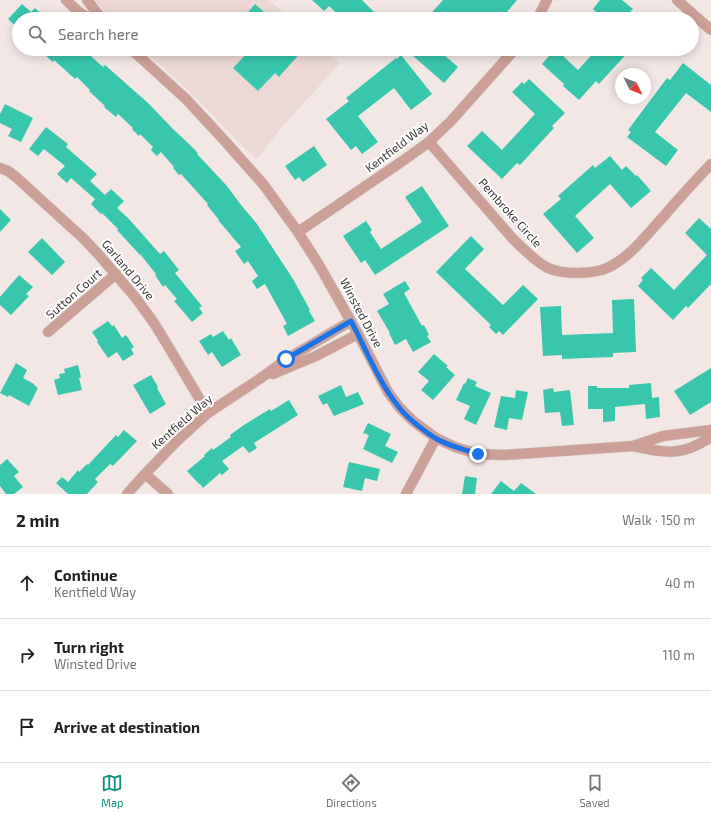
<!DOCTYPE html>
<html lang="en">
<head>
<meta charset="utf-8">
<style>
  body { margin:0; font-family:"Exo 2",sans-serif; background:#f6f6f6; color:#202124 }
  .compass { position:absolute; left:615px; top:68px; width:36px; height:36px; border-radius:50%; background:#fff; box-shadow:0 2px 10px #0003; rotate:132deg }
  .stop { position:absolute; width:12px; height:12px; margin:-9px; border:3px solid #1a73e8; border-radius:50%; background:#fff }
  .stop.end { background:#1a73e8; border-color:#fff; box-shadow:0 1px 4px #0008 }
  .list { margin:0; padding:0; list-style:none }
  h2 { display:flex; justify-content:space-between; align-items:center; height:52px; margin:0; padding:0 16px; font-size:17px }
  h2 small { font-size:13px; font-weight:400; color:#757577 }
  .list li { display:grid; grid-template-columns:26px 1fr auto; gap:12px; align-items:center; box-sizing:border-box; height:72px; padding:0 16px; border-top:1px solid #e0e0e0 }
  .list b { display:block; font-size:15px; white-space:nowrap }
  .list p { margin:0; font-size:13px; white-space:nowrap; color:#757577 }
  .list em { font-size:13px; font-style:normal; color:#757577 }
  .icon { flex:none; width:22px; height:22px; fill:none; stroke:currentColor; stroke-width:2; stroke-linecap:round; stroke-linejoin:round }
  .map { position:relative; flex:none; width:711px; height:494px; overflow:hidden }
  .search { position:absolute; background:#fff; box-shadow:0 2px 10px #0003; left:12px; right:12px; top:12px; height:44px; display:flex; align-items:center; gap:10px; box-sizing:border-box; padding:0 14px; border-radius:22px; color:#757577; font-size:15px }
  .sheet { height:268px; background:#fff }
  nav { display:flex; justify-content:space-around; align-items:center; box-sizing:border-box; height:56px; border-top:1px solid #e0e0e0; background:#fff; font-size:11px; color:#757577 }
  nav a { display:grid; justify-items:center; gap:2px }
  nav .on { color:#08937e }
  .map>svg:first-child { display:block }
</style>
</head>
<body>
<div class="map">
<svg width="711" height="494" viewBox="0 0 711 494">
  <rect width="100%" height="100%" fill="#f2e7e5"/>
  <path fill="#ecd9d5" d="M94,0H269L291,19H112Z
    M143,49H324L340,63L282,127L257,159L241,144L195,97Z"/>
  <path fill="#38c6ad" d="M312,0H362L381,19H343L329,6L324,11Z
    M443,0H517L501,19H426Z
    M600,0H622L633,9L630,12L638,19H607L601,13L599,15L593,9Z
    M22,4L31,12L35,8L47,19H19V29L8,19Z
    M255,4L272,19H242Z
    M42,49H83L103,67L105,65L148,103L173,129L188,143L198,153L197,154L227,186L241,205L257,224L293,279L310,310L309,311L315,321L288,336L283,326L287,324L265,284L257,289L252,281L258,276L248,261L244,264L235,251L241,247L218,220H219L207,205L208,204L181,174L179,175L173,168L174,167L161,152L157,156L151,150L153,147L140,134L139,136L132,129L133,128L118,114L116,117L104,107L105,106L89,91L90,90L77,77L75,79L54,60L53,62L45,55L47,54Z
    M251,49H304L279,77L275,73L258,91L233,68Z
    M405,49H437L458,67L444,83Z
    M555,49H556L564,56V57L578,70L597,49H631L599,84L596,81L579,100L563,86L564,84L542,64Z
    M401,55L432,94L411,110L394,88L358,116L378,142L362,154L356,146L351,150L326,119L349,101L346,98L396,58L397,59Z
    M683,63L711,85V112L686,93L655,132L678,150L666,166L627,137L631,132L628,130L667,78L670,80Z
    M529,79L565,113L552,126L554,128L520,165L517,163L502,179L467,146L482,131L502,150L535,114L512,92L522,82L524,84Z
    M5,104L33,118L21,142L8,136L12,129L0,123V114Z
    M46,127L68,144L66,147L97,174L90,181L105,195L111,189L124,201L117,208L128,218L160,254L164,251L179,270L175,273L202,306L199,308L203,313L192,322L174,301L177,299L165,285L163,287L155,275L156,274L140,254V255L117,230L118,229L102,213L101,214L91,204L95,199L71,178L67,183L57,174L65,166L44,149L38,156L29,149Z
    M314,146L327,165L303,182L299,177L295,180L285,166Z
    M610,156L622,170L626,166L636,176L637,175L651,191L631,208L610,184L575,216L594,238L577,253L543,214L561,199L558,196L593,165L595,168Z
    M422,186L449,226L375,275L365,260L361,263L343,236L366,221L372,230L370,232L381,249L422,222L405,197Z
    M0,209L11,220L0,232Z
    M699,218L711,229V284L688,308L686,306L673,320L638,286L643,280L641,278L651,268L674,290L707,255L685,233Z
    M471,236L484,249L465,269L503,305L523,285L538,299L503,335L499,331L496,334L489,327L491,325L436,272Z
    M42,238L65,262L52,275L28,252Z
    M19,275L33,287L26,294L29,296L11,315L0,305V297Z
    M405,281L410,289L404,293L422,326L424,325L429,335L427,336L431,342L413,352L406,339L395,345L389,333H390L377,311L389,304L383,294Z
    M634,299L636,352L613,353V357L562,359V355L543,356L540,307L561,306L562,335L613,333L612,300Z
    M108,321L112,326L114,325L122,338L126,335L134,347L131,349L134,354L123,361L117,352L108,358L97,342L98,341L92,332Z
    M223,331L229,340L231,338L241,355L222,367L212,352L208,355L199,341L211,334L213,337Z
    M434,354L448,366L446,367L455,375L433,400L421,390L429,381L418,372Z
    M16,363L27,370L23,378L34,384V385L38,388L29,406L9,395L8,397L0,393Z
    M78,365L81,377L79,378L82,390L58,395L54,380L60,378L59,374L65,373L64,369Z
    M711,368V402L690,415L674,391Z
    M151,375L158,387L157,388L166,404L150,414L133,385Z
    M468,378L477,382L475,386L491,393L476,425L464,419L470,406L456,400L464,383L465,384Z
    M651,383L652,398L659,397L660,417L646,419L645,404L615,407V421L603,422V409H588V386H597V388H629V385Z
    M341,385L346,397L358,392L364,404L334,416L327,403L323,405L318,396Z
    M553,388L554,392L570,390L574,425L562,426L560,412L545,413L543,390Z
    M516,390L528,392L522,420L509,418L507,430L494,427L501,396L515,398Z
    M289,400L298,415L254,443L257,448L249,453L243,446L222,461L229,469L222,475L220,473L203,488L200,484H199L187,471L205,456L204,455L212,448L213,450L231,437L230,435L244,425L270,409L271,411Z
    M368,423L391,434L385,446L398,452L392,463L363,449L369,435L363,433Z
    M124,430L137,441L113,466L110,464L95,479L98,482L87,494H68L56,483L62,477L68,482L78,470L79,472L87,464L88,465L116,435L118,437Z
    M7,459L19,472L14,476L23,487L14,494H6L0,486V465Z
    M349,462L380,469L377,481L365,478L362,491L343,487Z
    M465,476L477,478L475,494H462Z
    M501,481L514,491L521,483L536,494H491Z"/>
  <g fill="none" stroke-linecap="round" stroke-linejoin="round">
    <defs>
      <path id="street" d="M66,0L80,13L91,19
        M87,0L102,19
        M677,0L711,30
        M537,19L547,0
        M131,49L186,99L223,139L263,184L298,232L319,265L358,334L388,392L399,407L413,421L436,438L455,447L478,454L504,455L633,446L663,436L711,430
        M429,142L513,239C524,249 534,261 548,268C557,272 568,273 578,273C586,273 594,272 602,270C628,261 646,235 664,216C679,198 695,181 711,164
        M0,168L8,171L16,177L84,239L99,255L135,297L154,323L165,341L208,413
        M298,232L404,160L429,142L451,121L515,49
        M48,332L116,274
        M273,374L316,356L358,334
        M633,446C666,453 681,457 711,437
        M145,474L168,494
        M127,494L145,474L178,440L208,413L261,378L287,359L351,321
        M406,494L407,492L436,438"/>
    </defs>
    <use href="#street" stroke="#cec4c2" stroke-width="11"/>
    <use href="#street" stroke="#cda097" stroke-width="10"/>
  </g>
  <g fill="none" stroke-linecap="round" stroke-linejoin="round">
    <path stroke="#1a73e8" stroke-width="5" d="M286,359L351,321C366,349 378,381 398,406C407,418 423,430 435,438C448,446 464,449 478,454"/>
  </g>
  <g text-anchor="middle" stroke-width="4" stroke-linejoin="round" paint-order="stroke">
    <g font-size="12" fill="#3d3938" stroke="#fff">
      <text transform="translate(397 147) rotate(-37)" y="4">Kentfield Way</text>
      <text transform="translate(510 213) rotate(48)" y="4">Pembroke Circle</text>
      <text transform="translate(128 270) rotate(50)" y="4">Garland Drive</text>
      <text transform="translate(74 294) rotate(-41)" y="4">Sutton Court</text>
      <text transform="translate(361 313) rotate(62)" y="4">Winsted Drive</text>
      <text transform="translate(182 422) rotate(-41)" y="4">Kentfield Way</text>
    </g>
  </g>
</svg>
<svg class="compass" viewBox="-18 -18 36 36"><path d="M0-13l5 13h-10z" fill="#e53935"/><path d="M0 13l5-13h-10z" fill="#757577"/></svg>
<div class="stop" style="left:286px;top:359px"></div>
<div class="stop end" style="left:478px;top:454px"></div>
<div class="search"><svg class="icon" aria-label="search" viewBox="0 0 24 24"><circle cx="10" cy="10" r="6"/><path d="M15 15l6 6"/></svg>Search here</div>
</div>
<section class="sheet">
<h2>2 min<small>Walk · 150 m</small></h2>
<ul class="list">
<li><svg class="icon" aria-label="ahead" viewBox="0 0 24 24"><path d="M12 20V5M6 11l6-6 6 6"/></svg><div><b>Continue</b><p>Kentfield Way</p></div><em>40 m</em></li>
<li><svg class="icon" aria-label="right" viewBox="0 0 24 24"><path d="M7 20v-9h11M14 6l5 5-5 5"/></svg><div><b>Turn right</b><p>Winsted Drive</p></div><em>110 m</em></li>
<li><svg class="icon" aria-label="arrive" viewBox="0 0 24 24"><path d="M6 21V4h12l-3 4 3 4H6"/></svg><div><b>Arrive at destination</b></div></li>
</ul>
</section>
<nav>
<a class="on"><svg class="icon" aria-label="map" viewBox="0 0 24 24"><path d="M3 6l6-2 6 2 6-2v14l-6 2-6-2-6 2zM9 4v14M15 6v14"/></svg>Map</a>
<a><svg class="icon" aria-label="directions" viewBox="0 0 24 24"><path d="M12 3l9 9-9 9-9-9zM9 14v-3h6M13 9l2 2-2 2"/></svg>Directions</a>
<a><svg class="icon" aria-label="saved" viewBox="0 0 24 24"><path d="M7 4h10v16l-5-4-5 4z"/></svg>Saved</a>
</nav>
</body>
</html>
